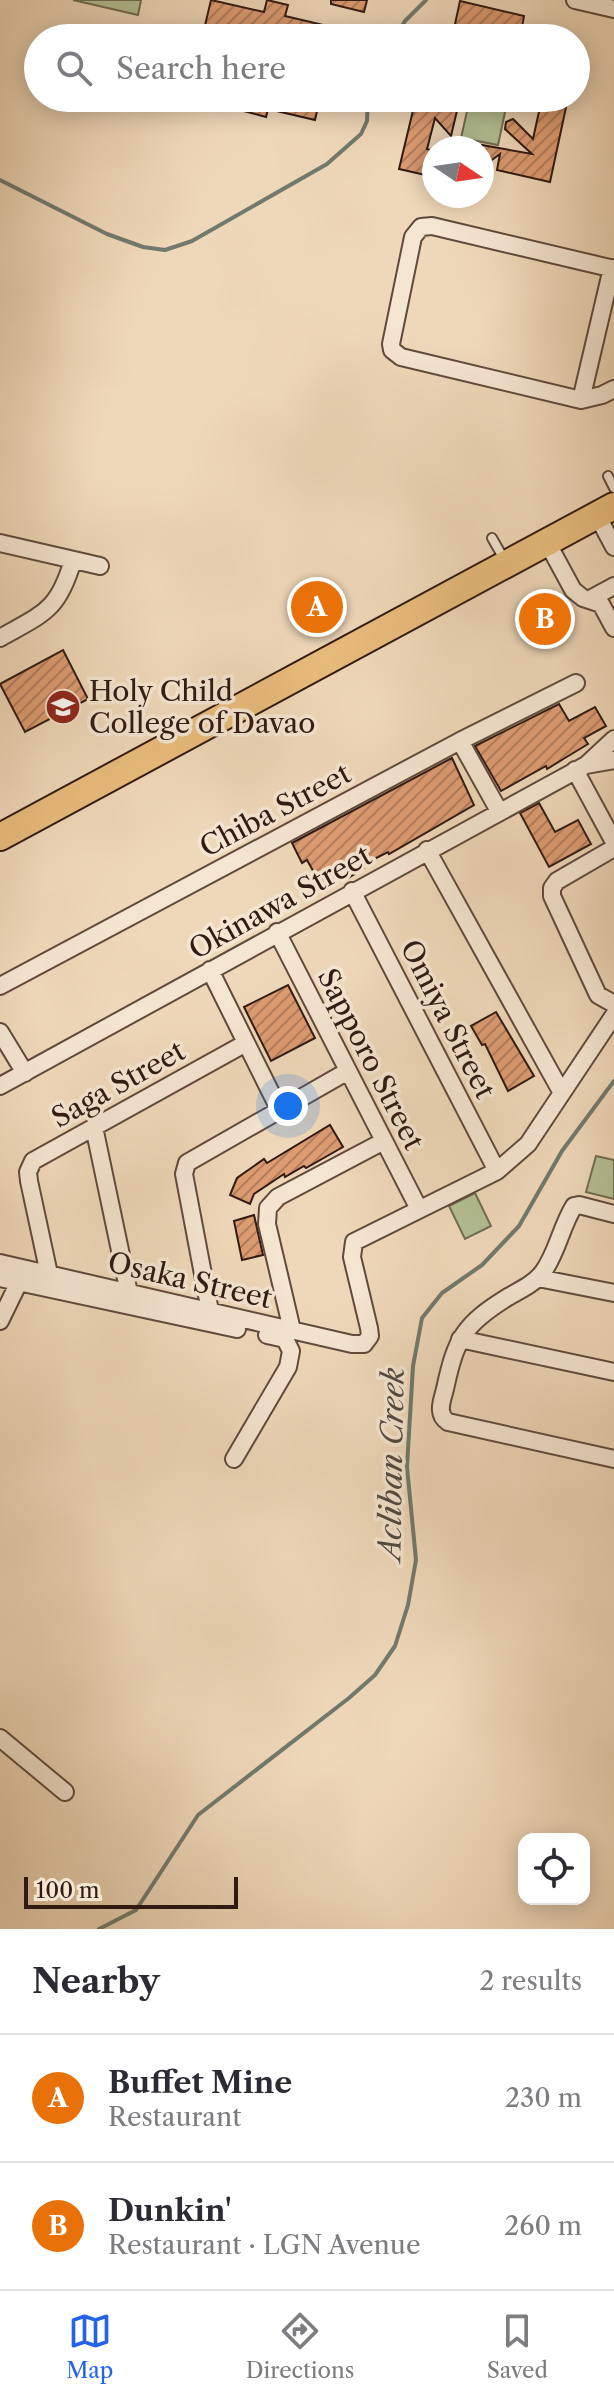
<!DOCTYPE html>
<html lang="en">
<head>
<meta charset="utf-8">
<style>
  body { margin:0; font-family:"Libre Caslon Text",serif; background:#f7f7f7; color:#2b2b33 }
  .controls { position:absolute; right:24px; bottom:24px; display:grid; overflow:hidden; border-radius:16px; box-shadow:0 4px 20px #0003 }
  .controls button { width:72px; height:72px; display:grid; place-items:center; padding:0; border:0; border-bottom:2px solid #e1e1e2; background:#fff; color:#2b2b33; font:40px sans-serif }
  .compass { position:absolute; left:422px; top:136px; width:72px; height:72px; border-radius:50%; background:#fff; box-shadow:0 4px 20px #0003; rotate:103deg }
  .scale { position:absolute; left:24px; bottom:20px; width:214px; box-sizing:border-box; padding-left:8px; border:4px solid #301a12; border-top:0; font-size:22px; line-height:28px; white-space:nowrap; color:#301a12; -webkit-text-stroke:6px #f5e6d2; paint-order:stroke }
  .you { position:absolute; left:288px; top:1106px; width:28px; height:28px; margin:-20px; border:6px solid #fff; border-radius:50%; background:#1a73e8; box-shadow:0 0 0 12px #1a73e833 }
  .badge { display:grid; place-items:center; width:52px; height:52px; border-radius:50%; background:#2563eb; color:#fff; font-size:26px; font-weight:700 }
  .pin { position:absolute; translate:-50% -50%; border:4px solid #fff; box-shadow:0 2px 8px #0006 }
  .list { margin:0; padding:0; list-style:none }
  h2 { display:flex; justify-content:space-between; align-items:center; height:104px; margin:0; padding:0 32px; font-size:34px }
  h2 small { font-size:26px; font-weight:400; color:#7c7c81 }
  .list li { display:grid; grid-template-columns:52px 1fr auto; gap:24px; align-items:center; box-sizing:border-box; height:128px; padding:0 32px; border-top:2px solid #e1e1e2 }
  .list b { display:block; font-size:30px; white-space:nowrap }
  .list p { margin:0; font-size:26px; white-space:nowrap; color:#7c7c81 }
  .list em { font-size:26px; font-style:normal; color:#7c7c81 }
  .icon { flex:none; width:44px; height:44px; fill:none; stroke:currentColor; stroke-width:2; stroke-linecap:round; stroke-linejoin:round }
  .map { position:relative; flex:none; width:614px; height:1929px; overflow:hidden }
  .search { position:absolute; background:#fff; box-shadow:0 4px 20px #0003; left:24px; right:24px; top:24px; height:88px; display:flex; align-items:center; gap:20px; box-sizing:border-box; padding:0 28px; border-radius:44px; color:#7c7c81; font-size:30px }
  .sheet { height:360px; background:#fff }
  nav { display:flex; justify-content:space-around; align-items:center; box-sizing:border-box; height:112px; border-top:2px solid #e1e1e2; background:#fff; font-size:22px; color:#7c7c81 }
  nav a { display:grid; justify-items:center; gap:4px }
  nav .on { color:#2563eb }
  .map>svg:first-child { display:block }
</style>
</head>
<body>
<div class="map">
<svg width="614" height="1929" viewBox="0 0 614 1929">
  <defs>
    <pattern id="building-hatch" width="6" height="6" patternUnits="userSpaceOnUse" patternTransform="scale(2)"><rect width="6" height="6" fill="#dd9c72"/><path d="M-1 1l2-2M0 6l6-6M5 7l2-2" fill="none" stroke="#b47e5c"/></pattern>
  </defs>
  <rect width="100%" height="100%" fill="#efd8b9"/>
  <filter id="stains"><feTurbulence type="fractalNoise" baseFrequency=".0025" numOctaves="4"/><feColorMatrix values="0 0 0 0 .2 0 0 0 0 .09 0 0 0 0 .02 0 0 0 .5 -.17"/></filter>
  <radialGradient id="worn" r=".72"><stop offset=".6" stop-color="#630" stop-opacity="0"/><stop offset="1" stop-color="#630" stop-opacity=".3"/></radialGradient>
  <path fill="#b3c094" stroke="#726d53" stroke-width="2" d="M73,0H141L138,15Z
    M470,98H508L498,145L461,138Z
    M596,1156L614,1160V1199L586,1192Z
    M475,1193L491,1226L465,1239L449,1206Z"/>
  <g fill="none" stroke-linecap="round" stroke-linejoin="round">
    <path stroke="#707a6e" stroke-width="4" d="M395,38L405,21L426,0
      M0,180L107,234L143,247L165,250L192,241L327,164L361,134L367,121L368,98
      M99,1929L136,1910L198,1815L349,1698L375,1675L395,1646L408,1605L416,1560L407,1467L413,1366L422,1318L442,1293L482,1265L519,1226L562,1151L614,1081"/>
  </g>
  <path fill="url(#building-hatch)" stroke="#301a12" stroke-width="2" d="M211,0L264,12L267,0L288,5L285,16L336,28L334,38H202Z
    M331,0H367L364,12L331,4Z
    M460,1L524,16L520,38H452Z
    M238,98H320L315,120L268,109L266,117L236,109Z
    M416,98H460L451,136L435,118L427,149L434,151V177L399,169Z
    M542,98H568L550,182L497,170L500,154L482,167V145L532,154L505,129L506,122L513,119L533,139Z
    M535,611L555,612V626H535Z
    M63,650L88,699L25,732L0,684Z
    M559,704L569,721L595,707L606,726L584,738L588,744L565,758L547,769L546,766L501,791L475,746Z
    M452,758L474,805L389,854L388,852L362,865L364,868L347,879L344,875L322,887L307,860L302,863L292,843Z
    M539,803L555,832L578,820L591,844L549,867L520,813Z
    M288,985L315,1038L271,1061L244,1007Z
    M496,1012L534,1076L508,1091L485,1044L482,1045L471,1026Z
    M330,1125L343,1147L306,1168L304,1166L285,1177L284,1174L254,1194L250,1204L230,1195L237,1178L264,1159L267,1163Z
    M254,1215L263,1255L242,1260L234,1221Z"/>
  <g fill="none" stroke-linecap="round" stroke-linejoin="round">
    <defs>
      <path id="service" d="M608,476L614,488
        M492,538L504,559"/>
      <path id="minor" d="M575,0L614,9
        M614,269L432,226L421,227L413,237L391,344L392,350L401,357L581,400L602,395L614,389
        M581,400L612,268
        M597,515L614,547
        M547,542L573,590L583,598L601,604L614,628
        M0,543L100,566
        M590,599L614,586
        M0,638C44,613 58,611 73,560
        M460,741L499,811
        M586,765L614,760
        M575,770L614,842
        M614,848L557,881L552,888V896L598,995L614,1004
        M427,850L562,1093
        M352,891L497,1171
        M277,932L419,1209
        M210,970L279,1109
        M0,986L460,741L576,683
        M0,1032L25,1073
        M0,1086L586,765L614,739
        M94,1127L129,1293
        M614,1214L579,1205L574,1206C561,1227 557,1253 543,1272C534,1284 520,1290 508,1297C464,1324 456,1338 445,1389C442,1401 436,1414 448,1422L614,1459
        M0,1263L352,1344H364L370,1336L369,1328L352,1257L354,1242L497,1171L528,1144L614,1015
        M49,1274L29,1181L28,1172L33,1161L246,1043
        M0,1278L237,1329
        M538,1278L614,1293
        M210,1311L184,1174L187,1163L348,1071
        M0,1321L19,1282
        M292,1330L267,1224L268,1208L278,1197L384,1141
        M460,1339L614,1372
        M234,1459L288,1367L291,1351L285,1339L267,1335
        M0,1738L65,1792"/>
      <path id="trunk" d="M0,837L614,506"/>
    </defs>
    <use href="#service" stroke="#604a3c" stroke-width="12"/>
    <use href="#minor" stroke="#604a3c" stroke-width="20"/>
    <use href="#trunk" stroke="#301a12" stroke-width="30"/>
    <use href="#service" stroke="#f5e6d2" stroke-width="8"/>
    <use href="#minor" stroke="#f5e6d2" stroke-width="16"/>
    <use href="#trunk" stroke="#e8bc7c" stroke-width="26"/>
  </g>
  <defs>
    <symbol id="university-disc" viewBox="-11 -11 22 22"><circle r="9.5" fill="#8f2418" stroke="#f5e6d2"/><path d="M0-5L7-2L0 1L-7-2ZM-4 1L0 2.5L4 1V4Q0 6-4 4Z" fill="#fff"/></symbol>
  </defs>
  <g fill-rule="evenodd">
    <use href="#university-disc" x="43" y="687" width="40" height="40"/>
  </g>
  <g text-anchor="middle" stroke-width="7" stroke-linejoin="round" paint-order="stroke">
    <g font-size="28" fill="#301a12" stroke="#f5e6d2" text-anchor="start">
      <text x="89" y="701">Holy Child<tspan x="89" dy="32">College of Davao</tspan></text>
    </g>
    <g font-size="28" fill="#301a12" stroke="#f5e6d2">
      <text transform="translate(275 810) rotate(-28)" y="10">Chiba Street</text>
      <text transform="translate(280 902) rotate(-29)" y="10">Okinawa Street</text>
      <text transform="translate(448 1019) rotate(63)" y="10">Omiya Street</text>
      <text transform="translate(371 1059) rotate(63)" y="10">Sapporo Street</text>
      <text transform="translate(118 1084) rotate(-29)" y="10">Saga Street</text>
      <text transform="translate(190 1280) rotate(13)" y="10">Osaka Street</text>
    </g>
    <g font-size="30" font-style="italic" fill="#504a40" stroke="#f5e6d2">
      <text transform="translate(392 1464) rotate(-89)" y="10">Acliban Creek</text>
    </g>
  </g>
  <rect width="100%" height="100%" filter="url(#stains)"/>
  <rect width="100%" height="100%" fill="url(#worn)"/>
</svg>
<div class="controls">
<button><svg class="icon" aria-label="locate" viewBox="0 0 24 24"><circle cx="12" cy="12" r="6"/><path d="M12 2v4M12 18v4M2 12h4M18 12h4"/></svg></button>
</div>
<svg class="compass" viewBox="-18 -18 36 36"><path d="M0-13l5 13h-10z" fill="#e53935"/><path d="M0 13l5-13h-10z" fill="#7c7c81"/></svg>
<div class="scale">100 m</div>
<div class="you"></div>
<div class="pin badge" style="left:317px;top:607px;background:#e8710a">A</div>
<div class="pin badge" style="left:545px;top:619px;background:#e8710a">B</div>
<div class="search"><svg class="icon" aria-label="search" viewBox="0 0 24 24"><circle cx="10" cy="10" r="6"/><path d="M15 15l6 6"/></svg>Search here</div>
</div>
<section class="sheet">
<h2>Nearby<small>2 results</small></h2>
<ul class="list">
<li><span class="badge" style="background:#e8710a">A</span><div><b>Buffet Mine</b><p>Restaurant</p></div><em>230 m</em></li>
<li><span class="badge" style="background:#e8710a">B</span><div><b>Dunkin'</b><p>Restaurant · LGN Avenue</p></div><em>260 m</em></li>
</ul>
</section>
<nav>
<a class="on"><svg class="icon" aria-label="map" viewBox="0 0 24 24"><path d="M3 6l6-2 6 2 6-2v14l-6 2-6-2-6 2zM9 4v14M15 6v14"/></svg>Map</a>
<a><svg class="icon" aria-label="directions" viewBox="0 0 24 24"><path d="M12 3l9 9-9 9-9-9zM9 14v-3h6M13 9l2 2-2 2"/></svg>Directions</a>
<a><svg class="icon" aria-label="saved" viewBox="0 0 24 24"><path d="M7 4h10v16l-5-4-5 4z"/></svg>Saved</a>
</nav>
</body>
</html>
